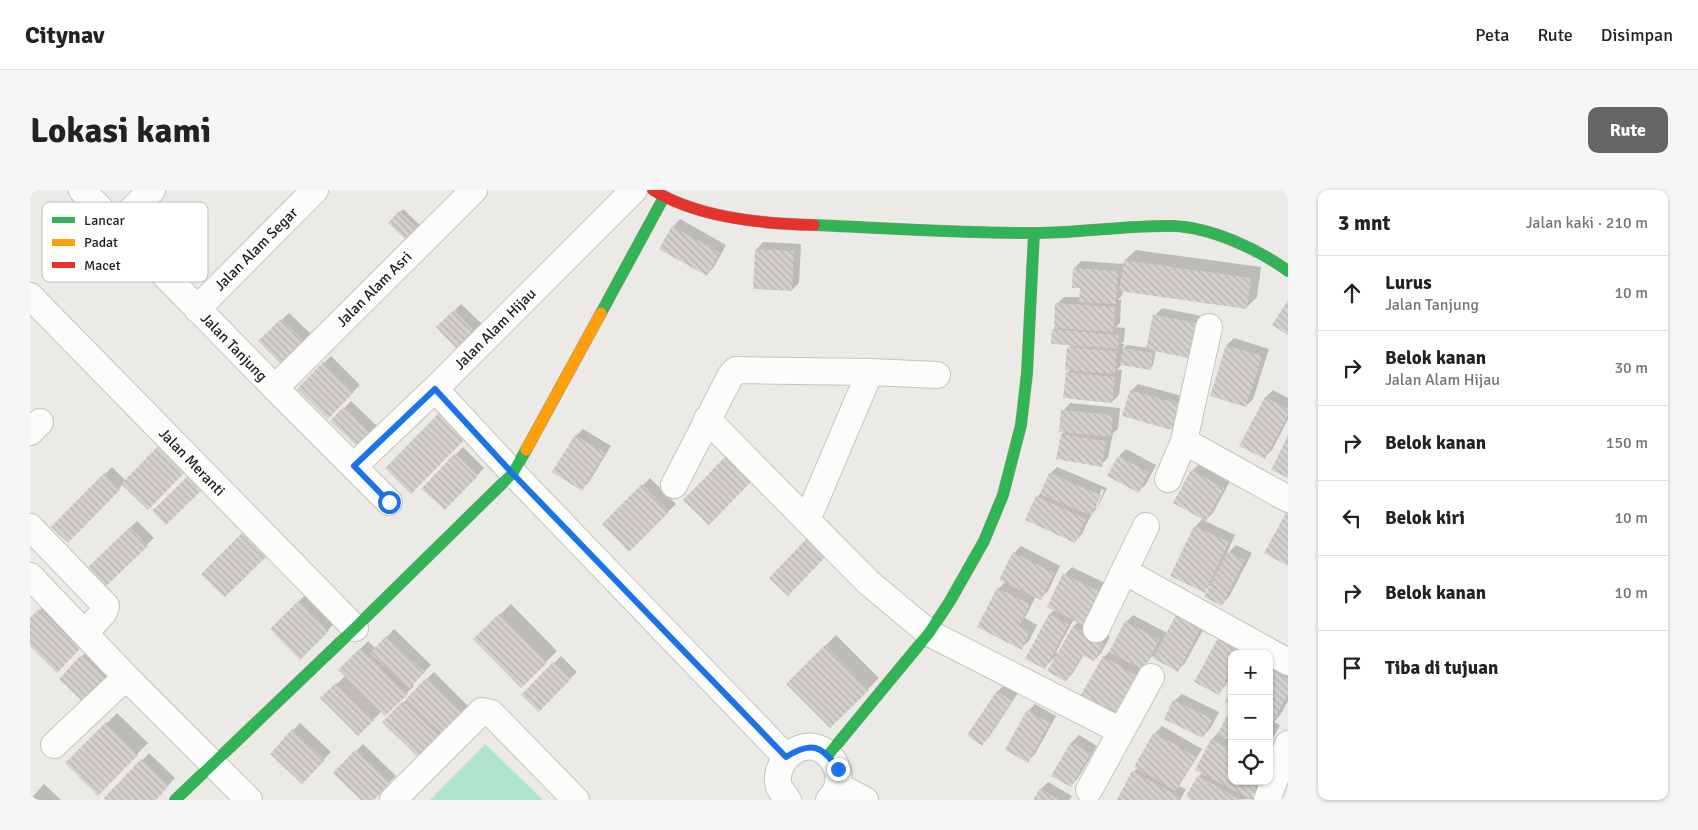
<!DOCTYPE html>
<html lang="id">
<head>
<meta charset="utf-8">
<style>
  body { margin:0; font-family:Signika,sans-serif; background:#f6f6f6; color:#222 }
  .controls { position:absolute; right:15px; bottom:15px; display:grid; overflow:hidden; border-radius:10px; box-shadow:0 1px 4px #0004 }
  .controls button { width:45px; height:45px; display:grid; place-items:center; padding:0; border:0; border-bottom:1px solid #e0e0e0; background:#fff; color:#222; font:25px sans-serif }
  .stop { position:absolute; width:15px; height:15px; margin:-11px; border:4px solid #1a73e8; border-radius:50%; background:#fff }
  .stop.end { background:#1a73e8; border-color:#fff; box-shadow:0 1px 5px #0008 }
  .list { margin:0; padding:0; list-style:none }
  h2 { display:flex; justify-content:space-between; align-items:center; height:65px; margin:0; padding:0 20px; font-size:21px }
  h2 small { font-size:16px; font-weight:400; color:#767676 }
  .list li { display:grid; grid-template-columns:32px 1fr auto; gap:15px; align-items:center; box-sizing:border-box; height:75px; padding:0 20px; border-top:1px solid #e0e0e0 }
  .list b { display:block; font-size:19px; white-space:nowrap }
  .list p { margin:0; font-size:16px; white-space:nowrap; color:#767676 }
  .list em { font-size:16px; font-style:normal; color:#767676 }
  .icon { flex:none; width:28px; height:28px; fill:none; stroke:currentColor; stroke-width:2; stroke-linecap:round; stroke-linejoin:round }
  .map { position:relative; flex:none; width:1258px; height:610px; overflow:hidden; border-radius:10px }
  header { display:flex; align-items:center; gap:30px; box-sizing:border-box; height:70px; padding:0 25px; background:#fff; border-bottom:1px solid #e0e0e0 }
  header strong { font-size:24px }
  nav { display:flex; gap:28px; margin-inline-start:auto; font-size:18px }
  .intro { display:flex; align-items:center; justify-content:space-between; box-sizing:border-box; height:120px; padding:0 30px }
  h1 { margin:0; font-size:35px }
  .button { padding:12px 22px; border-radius:10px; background:#666564; color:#fff; font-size:18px; font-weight:700 }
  main { display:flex; gap:30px; padding:0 30px }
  aside { flex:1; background:#fff; border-radius:10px; box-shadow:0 1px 4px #0004 }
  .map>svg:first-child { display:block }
</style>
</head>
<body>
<header>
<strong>Citynav</strong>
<nav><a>Peta</a><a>Rute</a><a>Disimpan</a></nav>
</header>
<div class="intro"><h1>Lokasi kami</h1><a class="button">Rute</a></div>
<main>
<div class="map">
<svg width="1258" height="610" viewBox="0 0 1258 610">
  <defs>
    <pattern id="building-back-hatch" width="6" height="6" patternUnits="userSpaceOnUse" patternTransform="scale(1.25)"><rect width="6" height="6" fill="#d3d0cd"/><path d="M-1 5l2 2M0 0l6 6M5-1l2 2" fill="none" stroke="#b5b2b0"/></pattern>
  </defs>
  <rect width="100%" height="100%" fill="#eceae6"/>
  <path fill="#b1e4cd" d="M455,554L513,610H400Z"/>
  <path fill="#0003" fill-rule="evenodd" d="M373,19L392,37L379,51L360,32Z
    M650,29L696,55L684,77L677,84L643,37Z
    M733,52L771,54L769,93L762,100L726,60Z
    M1106,60L1231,77L1227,107L1217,117L1093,100L1092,105L1088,110H1091L1090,133L1086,137L1095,138L1094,151L1091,154H1094L1093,159L1097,155L1117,158L1125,125L1132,118L1181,128L1126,160L1123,175L1120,178L1092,174L1087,180H1092L1089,205L1082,212L1038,182L1041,179L1039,158L1042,154L1023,140L1025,138L1027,114L1034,107H1050L1051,97L1044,79L1051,71L1095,74V70Z
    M431,114L452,134L428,158L408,137Z
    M259,123L283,146L254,175L230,151Z
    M1204,148L1239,159L1223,209L1216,216L1197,155Z
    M301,166L330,195L298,227L268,199Z
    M1108,194L1163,209L1156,234L1101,201Z
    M1243,200L1258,208V229L1242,260L1235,267L1211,255L1236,207Z
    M321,211L347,236L328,256L302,231Z
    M1040,213L1090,218L1088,239L1083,243L1078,268L1071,275L1028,268L1032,244L1035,241L1033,221Z
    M553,239L581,256L559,292L552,299L546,246Z
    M433,257L454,278L415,319L393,298Z
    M1096,259L1126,275L1116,294L1109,301L1089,266Z
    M1169,274L1200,291L1183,323L1175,331L1205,345L1196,365L1206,355L1222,363L1199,407L1191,415L1181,394L1174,401L1165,337L1173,328L1162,281Z
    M82,277L96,291L38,352L23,337Z
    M1027,277L1077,298L1068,317L1061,325L1052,344L1045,351L1007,307L1013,300L1020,284ZM1072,299L1074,300L1067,318H1064Z
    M620,288L646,314L599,360L574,334Z
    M107,331L124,348L75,395L59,378Z
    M991,356L1030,376L1018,401L1010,409L1006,406L995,428L1007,435L999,451L991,458L949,436L969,398L976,391L984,363Z
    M1042,377L1077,394L1055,432L1080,447L1071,463L1064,470L1054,464L1043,483L1036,490L1024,468L1014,478L996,468L1020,424L1025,419L1035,384ZM1044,429L1049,431L1044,436L1028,464L1026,462Z
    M276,404L305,433L270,468L242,439Z
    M17,413L56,451L27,481L0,455V430Z
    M481,414L527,461L491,496L445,449Z
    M1103,425L1137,443L1179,429L1155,473L1148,480L1122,466L1113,478L1099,520L1074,467L1082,459L1096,432Z
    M364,439L401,475L382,494L384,496L355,524L352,521L328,544L292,508L315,486L310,480L338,451L346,459Z
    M1195,443L1217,455L1212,464H1202V484L1195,496L1188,503L1166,491L1188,450Z
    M806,445L849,488L800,536L758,494Z
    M59,459L85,483L56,513L31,488Z
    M531,466L547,482L509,520L493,505Z
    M1239,472L1258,473V511L1251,524L1244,532L1250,535L1239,556Z
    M404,482L439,517L389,566L354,532Z
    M975,494L988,503L959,547L952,554L939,545L968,501Z
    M1152,504L1189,522L1180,539L1173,546L1144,511Z
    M1005,514L1026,526L1005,564L998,571V521Z
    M1202,520V591H1231L1227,600L1221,606L1227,609L1164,610L1169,586L1172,583L1167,580L1182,549L1189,542Z
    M87,523L118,553L68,604L37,573Z
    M270,533L301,562L272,592L241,564Z
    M1132,536L1172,559L1149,596L1156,599L1150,610H1088L1103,582L1108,578L1125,543Z
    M1049,545L1067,556L1048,588L1041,596L1023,586L1042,552Z
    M333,554L366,586L342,610H332L305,583Z
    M119,563L145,588L125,610H78L76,608Z
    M1018,592L1042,606L1039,610H1004L1011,599Z
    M14,594L31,610H0Z"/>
  <path fill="url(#building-back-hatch)" d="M369,21L390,41L379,53L358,33Z
    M642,36L690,63L677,86L629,59Z
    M725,59L764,61L762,101L723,99Z
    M1094,70L1221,88L1217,119L1089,101Z
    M1043,78L1088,81L1086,114L1049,112L1050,98H1042Z
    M1258,110V145L1242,135Z
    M1025,113L1085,117L1083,142L1024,138Z
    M424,120L445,142L428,160L406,137Z
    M1123,124L1174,135L1167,170L1116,159Z
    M251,129L277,154L254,177L228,151Z
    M1022,139L1089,145L1088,159L1021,154Z
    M1196,155L1232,166L1216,217L1180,206Z
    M1037,157L1087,161L1085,184L1035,180Z
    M1093,158L1123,163L1121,180L1090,175Z
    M293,172L324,202L298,229L267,199Z
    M1036,182L1085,187L1082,213L1033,208Z
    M1100,200L1157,216L1149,242L1092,226Z
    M1235,207L1258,219V225L1235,269L1209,256Z
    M313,217L341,244L328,257L300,231Z
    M414,218L440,244L381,304L355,278Z
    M1031,220L1083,225L1081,247L1029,242Z
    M1031,244L1076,251L1072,277L1026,269Z
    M545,245L575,263L552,301L522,282Z
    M1258,245V288L1241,280Z
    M131,253L158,279L118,320L91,294Z
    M425,263L448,286L415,320L391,299Z
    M697,265L723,290L679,335L653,310Z
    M1088,266L1119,282L1109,303L1077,286Z
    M1161,280L1194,298L1176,331L1143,313Z
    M74,283L90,300L38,353L21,337Z
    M1019,283L1071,305L1062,326L1010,304Z
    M160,284L174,298L136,335L122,321Z
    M612,294L639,322L599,362L572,334Z
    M1006,306L1056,329L1045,353L995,330Z
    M1257,321L1258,322V376L1234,363Z
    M1164,336L1199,352L1175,403L1140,386Z
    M100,337L118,356L75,397L57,378Z
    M216,339L240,363L195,407L171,384Z
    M783,342L802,360L758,406L739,388Z
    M1198,361L1215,370L1192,416L1174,407Z
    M983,362L1024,383L1011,410L969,390Z
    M1033,383L1070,402L1053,435L1017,417Z
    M967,398L1000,414L989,436L1000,442L992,460L947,437Z
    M268,411L299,441L270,470L240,439Z
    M9,419L50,459L27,483L0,456V428Z
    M470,423L517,473L491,498L443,449Z
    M1147,423L1172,436L1148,482L1123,468Z
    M1019,424L1039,434L1015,479L995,469Z
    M1095,431L1129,450L1113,480L1079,462Z
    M1043,436L1074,454L1064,471L1052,465L1036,492L1017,481Z
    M356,446L395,482L379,499L340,463Z
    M1187,450L1211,462L1210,464H1202V480L1189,505L1164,492Z
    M795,455L839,500L800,538L756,494Z
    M330,458L378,504L355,526L308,480Z
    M51,465L79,491L56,515L29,489Z
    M1073,466L1114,490L1092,529L1051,505Z
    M523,472L541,489L509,522L491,505Z
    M1239,479L1258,489V504L1241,536H1239Z
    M396,488L433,525L413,545L376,509Z
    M306,493L344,530L328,546L290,508Z
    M1202,500V515L1195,512Z
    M967,501L982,511L952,556L937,545Z
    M1143,510L1183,529L1173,548L1134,529Z
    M373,511L410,547L389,568L352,532Z
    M997,520L1020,533L998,573L975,560Z
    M1200,520L1202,521V552L1187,545Z
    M76,532L108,565L68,606L35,573Z
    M262,539L295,570L272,594L240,564Z
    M1124,542L1166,567L1146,601L1104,577Z
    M1181,549L1202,559V591H1229L1220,609L1165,580Z
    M1041,552L1061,563L1041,597L1021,586Z
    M325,560L360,594L344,610H331L303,583Z
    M111,569L139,596L126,610H77L74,608Z
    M1102,581L1150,607L1148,610H1087Z
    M1168,585L1210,610H1161L1156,606Z
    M1010,598L1029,610H1003Z"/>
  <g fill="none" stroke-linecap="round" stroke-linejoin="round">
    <defs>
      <path id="street" d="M52,0L245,198L359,312
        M86,35L122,0
        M0,106L325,438
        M167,119L285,0
        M245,198L444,0
        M405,199L483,283L756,567
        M677,229L838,392L899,443L1091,541
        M0,242L10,232
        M1154,251L1258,309
        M324,276L405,199L604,0
        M1138,289L1154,251L1179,137
        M644,295L701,185L706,180L840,182L907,185
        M777,330L840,182
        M0,337L76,416L74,422L55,443
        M1094,381L1258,472
        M0,386L96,487L219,610
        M1066,439L1116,336
        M24,555L96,487
        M808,596L835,610
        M1059,600L1121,487
        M363,610L452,521L461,523L546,610
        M758,610C755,606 751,601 749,597C743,576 763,553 785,557C801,561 813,581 807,597C806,601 802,607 799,610
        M1237,610L1258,554"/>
      <path id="fast" d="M784,35C857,38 931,43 1003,43C1050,43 1097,35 1143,36C1180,37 1228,59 1258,81
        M571,123L634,7
        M799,564L899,443L920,411L954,351L973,305L991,235L997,183L1004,43
        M145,610L325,438L483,283L496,260"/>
      <path id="slow" d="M496,260L571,123"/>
      <path id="jam" d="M623,0C666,27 734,34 784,35"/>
    </defs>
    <use href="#street" stroke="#c5c4c2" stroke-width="28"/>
    <use href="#fast" stroke="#95967e" stroke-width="12"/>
    <use href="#slow" stroke="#95967e" stroke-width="12"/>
    <use href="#jam" stroke="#95967e" stroke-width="12"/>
    <use href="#street" stroke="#fcfcfb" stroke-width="26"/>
    <use href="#fast" stroke="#30b455" stroke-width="11"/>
    <use href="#slow" stroke="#ff9f0a" stroke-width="11"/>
    <use href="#jam" stroke="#e5322d" stroke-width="11"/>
  </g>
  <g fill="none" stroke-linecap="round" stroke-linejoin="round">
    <path stroke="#1a73e8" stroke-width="6" d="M359,312L324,276L405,199L483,284L756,567C781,551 792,555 808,579"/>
  </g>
  <g text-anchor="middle" stroke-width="4.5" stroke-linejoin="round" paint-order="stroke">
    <g font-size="15" fill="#1e1e1e" stroke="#fff">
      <text transform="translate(226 59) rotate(-45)" y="5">Jalan Alam Segar</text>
      <text transform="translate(344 99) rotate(-45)" y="5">Jalan Alam Asri</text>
      <text transform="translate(465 139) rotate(-45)" y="5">Jalan Alam Hijau</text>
      <text transform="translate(204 157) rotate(46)" y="5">Jalan Tanjung</text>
      <text transform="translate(162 272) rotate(46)" y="5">Jalan Meranti</text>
    </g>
  </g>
  <rect x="12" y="12" width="166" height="80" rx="8" fill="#fff" stroke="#bcbcbc" stroke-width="1"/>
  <rect x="22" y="27" width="23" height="6" fill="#30b455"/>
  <rect x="22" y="49" width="23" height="7" fill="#ff9f0a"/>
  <rect x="22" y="72" width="23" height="6" fill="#e5322d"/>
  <g font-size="14" fill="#1e1e1e">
    <text x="54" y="35">Lancar</text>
    <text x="54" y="57">Padat</text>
    <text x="54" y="80">Macet</text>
  </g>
</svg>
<div class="controls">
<button>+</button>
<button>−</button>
<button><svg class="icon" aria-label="locate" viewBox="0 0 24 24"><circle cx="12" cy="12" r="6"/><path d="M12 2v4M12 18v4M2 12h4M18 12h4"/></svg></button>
</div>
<div class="stop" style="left:359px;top:312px"></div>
<div class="stop end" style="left:808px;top:579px"></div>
</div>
<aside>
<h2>3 mnt<small>Jalan kaki · 210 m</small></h2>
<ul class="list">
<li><svg class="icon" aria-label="ahead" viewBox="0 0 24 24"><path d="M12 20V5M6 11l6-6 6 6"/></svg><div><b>Lurus</b><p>Jalan Tanjung</p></div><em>10 m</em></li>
<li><svg class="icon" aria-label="right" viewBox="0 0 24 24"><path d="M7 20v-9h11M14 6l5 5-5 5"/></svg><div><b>Belok kanan</b><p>Jalan Alam Hijau</p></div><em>30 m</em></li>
<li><svg class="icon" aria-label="right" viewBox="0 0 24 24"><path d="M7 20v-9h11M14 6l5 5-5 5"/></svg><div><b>Belok kanan</b></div><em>150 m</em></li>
<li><svg class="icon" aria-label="left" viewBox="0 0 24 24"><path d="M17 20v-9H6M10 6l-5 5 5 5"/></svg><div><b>Belok kiri</b></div><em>10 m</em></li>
<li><svg class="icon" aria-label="right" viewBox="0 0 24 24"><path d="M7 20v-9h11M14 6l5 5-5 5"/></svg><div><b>Belok kanan</b></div><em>10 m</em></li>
<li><svg class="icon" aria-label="arrive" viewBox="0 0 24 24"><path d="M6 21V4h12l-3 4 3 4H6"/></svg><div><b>Tiba di tujuan</b></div></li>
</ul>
</aside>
</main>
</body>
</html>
